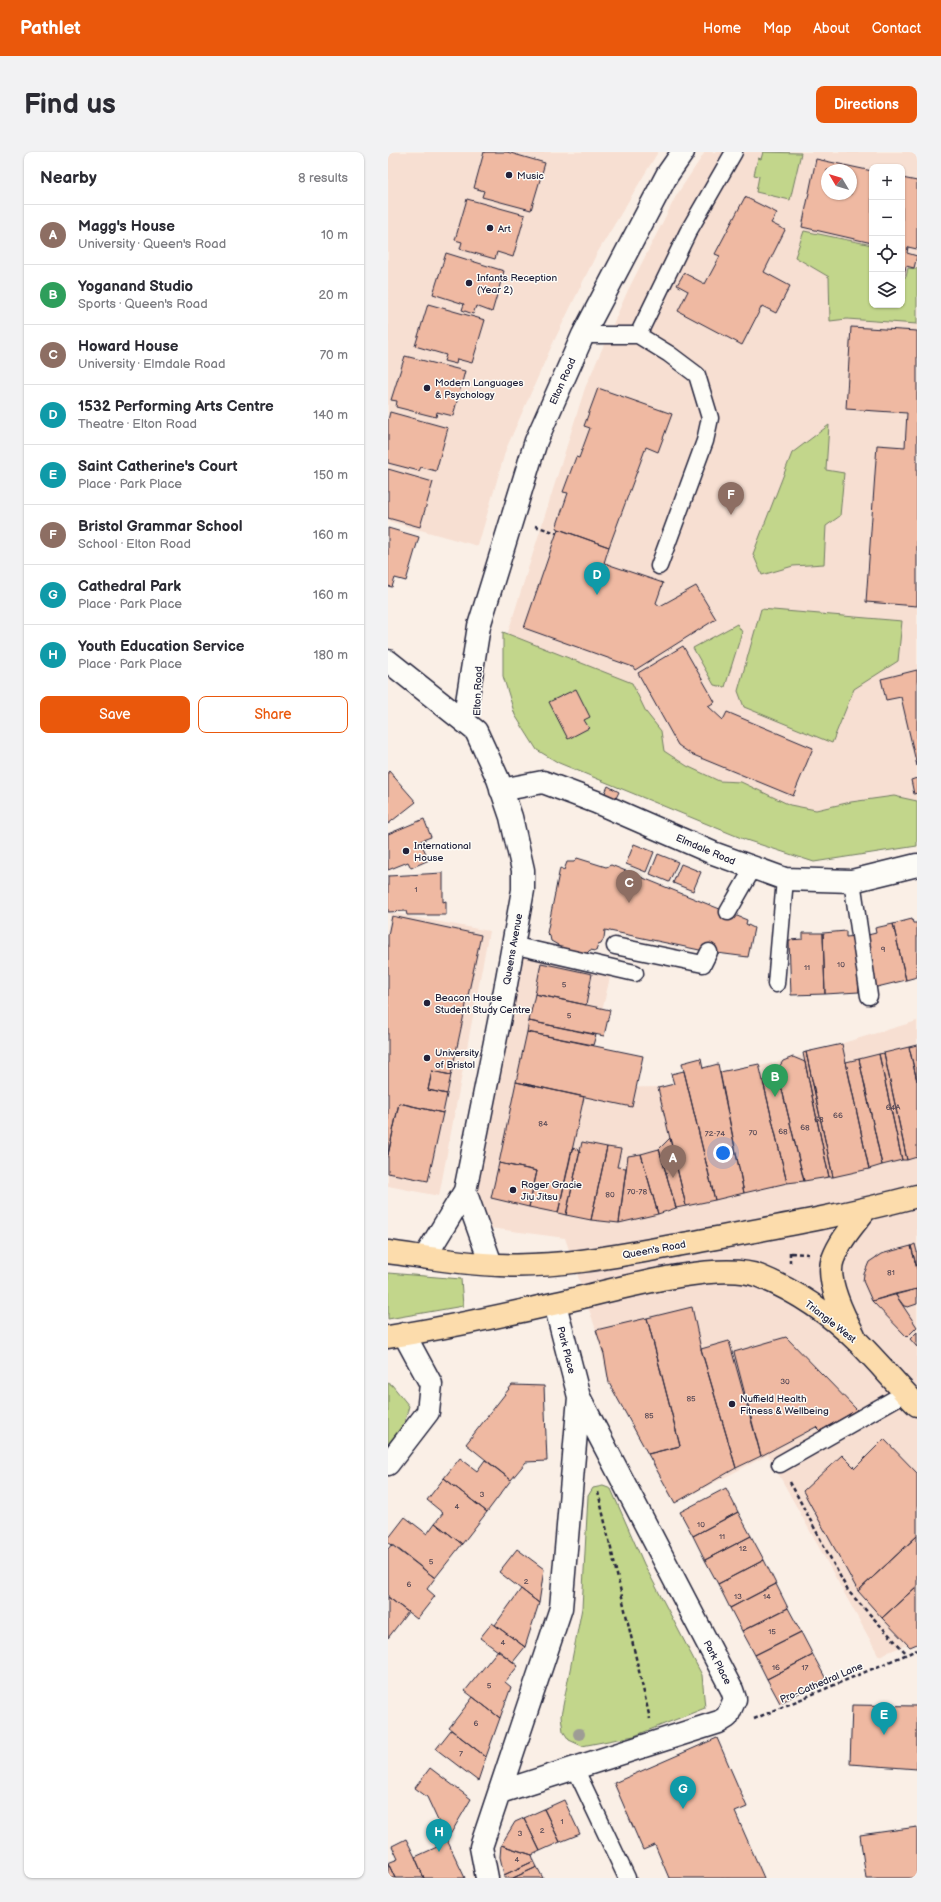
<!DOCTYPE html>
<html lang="en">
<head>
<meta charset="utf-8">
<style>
  body { margin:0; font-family:"Balsamiq Sans",sans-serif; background:#f2f2f3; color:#2b2b33 }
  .controls { position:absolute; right:12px; top:12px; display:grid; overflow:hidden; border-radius:8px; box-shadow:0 1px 3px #0004 }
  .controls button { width:36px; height:36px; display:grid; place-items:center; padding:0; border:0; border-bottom:1px solid #e1e1e2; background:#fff; color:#2b2b33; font:20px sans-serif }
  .compass { position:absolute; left:433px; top:12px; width:36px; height:36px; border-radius:50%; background:#fff; box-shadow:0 1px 3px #0004; rotate:308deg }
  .you { position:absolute; left:335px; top:1001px; width:14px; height:14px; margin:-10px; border:3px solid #fff; border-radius:50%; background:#1a73e8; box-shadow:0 0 0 6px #1a73e833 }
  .badge { display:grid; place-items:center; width:26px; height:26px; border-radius:50%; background:#ea580c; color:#fff; font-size:13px; font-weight:700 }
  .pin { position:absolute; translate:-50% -33px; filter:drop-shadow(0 1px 2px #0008) }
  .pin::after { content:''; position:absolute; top:21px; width:14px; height:12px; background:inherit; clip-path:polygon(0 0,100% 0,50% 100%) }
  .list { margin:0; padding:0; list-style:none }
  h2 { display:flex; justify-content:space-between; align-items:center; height:52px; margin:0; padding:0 16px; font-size:17px }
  h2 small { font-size:13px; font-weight:400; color:#7c7c81 }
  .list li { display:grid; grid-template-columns:26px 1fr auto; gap:12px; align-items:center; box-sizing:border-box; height:60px; padding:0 16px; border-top:1px solid #e1e1e2 }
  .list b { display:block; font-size:15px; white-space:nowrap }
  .list p { margin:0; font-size:13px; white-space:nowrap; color:#7c7c81 }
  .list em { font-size:13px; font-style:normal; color:#7c7c81 }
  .actions { display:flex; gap:8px; padding:12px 16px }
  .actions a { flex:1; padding:9px 0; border:1px solid #ea580c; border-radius:8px; text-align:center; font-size:14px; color:#ea580c }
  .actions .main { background:#ea580c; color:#fff }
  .icon { flex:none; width:22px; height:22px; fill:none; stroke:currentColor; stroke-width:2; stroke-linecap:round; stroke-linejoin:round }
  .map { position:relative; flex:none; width:529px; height:1726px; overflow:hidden; border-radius:8px }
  header { display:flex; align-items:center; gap:24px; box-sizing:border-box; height:56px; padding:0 20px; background:#ea580c; color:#fff }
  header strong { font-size:19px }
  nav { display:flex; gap:22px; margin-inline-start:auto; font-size:14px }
  .intro { display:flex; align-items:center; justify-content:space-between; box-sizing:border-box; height:96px; padding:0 24px }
  h1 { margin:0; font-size:28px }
  .button { padding:10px 18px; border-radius:8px; background:#ea580c; color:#fff; font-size:14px; font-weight:700 }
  main { display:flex; gap:24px; padding:0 24px }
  aside { flex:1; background:#fff; border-radius:8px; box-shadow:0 1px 3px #0004 }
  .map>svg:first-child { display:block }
</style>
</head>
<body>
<header>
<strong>Pathlet</strong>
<nav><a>Home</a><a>Map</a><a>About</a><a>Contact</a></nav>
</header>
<div class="intro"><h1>Find us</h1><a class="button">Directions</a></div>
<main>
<aside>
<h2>Nearby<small>8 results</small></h2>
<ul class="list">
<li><span class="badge" style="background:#8d6e63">A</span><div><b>Magg's House</b><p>University · Queen's Road</p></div><em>10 m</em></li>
<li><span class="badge" style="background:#2e9e5b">B</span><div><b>Yoganand Studio</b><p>Sports · Queen's Road</p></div><em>20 m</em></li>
<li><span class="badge" style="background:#8d6e63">C</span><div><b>Howard House</b><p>University · Elmdale Road</p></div><em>70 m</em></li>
<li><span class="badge" style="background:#0f9aa8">D</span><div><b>1532 Performing Arts Centre</b><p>Theatre · Elton Road</p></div><em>140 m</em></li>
<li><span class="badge" style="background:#0f9aa8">E</span><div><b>Saint Catherine's Court</b><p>Place · Park Place</p></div><em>150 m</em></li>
<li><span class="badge" style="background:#8d6e63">F</span><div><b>Bristol Grammar School</b><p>School · Elton Road</p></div><em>160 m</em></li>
<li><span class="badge" style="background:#0f9aa8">G</span><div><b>Cathedral Park</b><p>Place · Park Place</p></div><em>160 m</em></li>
<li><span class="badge" style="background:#0f9aa8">H</span><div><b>Youth Education Service</b><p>Place · Park Place</p></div><em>180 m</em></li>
</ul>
<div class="actions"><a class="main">Save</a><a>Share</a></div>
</aside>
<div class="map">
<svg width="529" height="1726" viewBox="0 0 529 1726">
  <rect width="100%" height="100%" fill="#faefe6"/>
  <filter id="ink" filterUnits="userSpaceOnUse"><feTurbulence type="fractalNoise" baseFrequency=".025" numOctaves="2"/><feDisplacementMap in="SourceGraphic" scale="8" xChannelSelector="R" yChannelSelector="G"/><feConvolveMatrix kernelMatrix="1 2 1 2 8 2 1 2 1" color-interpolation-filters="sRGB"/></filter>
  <g filter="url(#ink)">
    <path fill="#f7dfd2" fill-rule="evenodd" d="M0,0H270L208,103L165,191L118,297L90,394L0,369Z
      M317,0H529V676L336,672L117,490L197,236L240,138L288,44ZM484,15H514V153H484ZM439,18H463V42H439Z
      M3,761L101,779L51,1044L0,1034V776Z
      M134,801L223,821L196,936L278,935L398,908L529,869V1488L491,1504L380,1303L287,1351L221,1231L208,1178L177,1086L79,1073Z"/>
    <path fill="#c2d68b" stroke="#727c63" d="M375,0L413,1L402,48L368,40L371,24L366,23L370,6L373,7Z
      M416,79L484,93V153H514V125H518L520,116L528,117L529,115V172L459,167L442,169L441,125L407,105Z
      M441,273L438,318L456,321L452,364L438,374L436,412L405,414L374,423L365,402L404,301Z
      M373,457L514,469L510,509L466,537L444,591L356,555L350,539Z
      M349,472L354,480L337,535L326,533L305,496Z
      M115,480L244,531L258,560L273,579L276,599L299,614L331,629L353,630L402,653L428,658L463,650L506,644L529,649V694L426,710L358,688L171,611L149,598L127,563L115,524Z
      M0,1121L73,1127L75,1154L0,1167Z
      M0,1231L4,1233L21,1254L16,1272L0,1295Z
      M215,1334L223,1337L256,1412L314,1523L317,1556L246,1584L194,1594L181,1588L175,1579L173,1564L194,1456L200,1344L205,1336Z"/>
    <path fill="#efb9a2" stroke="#22223b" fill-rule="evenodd" d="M96,0H119L157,11L143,58L94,45L96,39L86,36Z
      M428,7L484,19V91L414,75ZM439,18H463V42H439Z
      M514,26L529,29V97L520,95L519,101L529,104L526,116L518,114L516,124H514Z
      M357,45L389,61L383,71L397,78L376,120L402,134L388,161L374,154L354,193L290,159L300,139L289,133L296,121L317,132L332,104L327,102Z
      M79,47L137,63L125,105L109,100L107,107L72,97L74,90L67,88Z
      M58,101L116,119L104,160L88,154L85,162L74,158L76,152L45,142Z
      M40,152L97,168L84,211L69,207L68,212L56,209L58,203L27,194Z
      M463,175L529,179V454L478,450L489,293L517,295L519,261L458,257Z
      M17,204L77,219L65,264L49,260L48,265L8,255L9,249L3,248Z
      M210,236L284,262L270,300L258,295L221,395L168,376L180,341L175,340L188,305L191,306L202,276L196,274Z
      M2,260L60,276L48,319L33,315L31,319L0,311V268Z
      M0,317L45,330L32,375L0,366Z
      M0,376L31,385L18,429L7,426L4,435L0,434Z
      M170,377L221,395L216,411L275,431L268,451L272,454L308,434L328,467L247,518L245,515L136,476Z
      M295,494L327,550L320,554L335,568L339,560L425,596L405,644L303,602L290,593L250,521Z
      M529,518V614L513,545L498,548L493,527Z
      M188,537L202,565L196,568L201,576L180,587L161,550Z
      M1,619L28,650L0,672V620Z
      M529,626V641L526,642L523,628Z
      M220,634L231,640L226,650L215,645Z
      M36,667L43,685L32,689L41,708L23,716L20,710L0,718V682Z
      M246,692L266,700L258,720L238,712Z
      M270,702L290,710L281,730L262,722Z
      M189,706L218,715L223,713L359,768L358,772L366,776L360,805L321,800L217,778L216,786L213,792L210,793L208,799L202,798L198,802L169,796L170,793L163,789L162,784L159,781L172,716L176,718L179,710H186Z
      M293,712L313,720L305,739L285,731Z
      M55,721V750L58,749V763H19L18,759L0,760V724Z
      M4,764L93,783L63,923L44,919L40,938L59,942L55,961L11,951L0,1003V783Z
      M524,767L525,771H529V825L518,828L505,772Z
      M505,772L518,828L485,836L476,784L488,781L487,776Z
      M458,779V785L468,784L471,840L437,842L435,781Z
      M415,781H435L437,842L403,843L401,788L415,787Z
      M153,811L204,822L198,853L147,842Z
      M147,842L222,858L216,884L141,869Z
      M141,869L208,883L205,893L139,880Z
      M139,880L255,904L244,955L128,930Z
      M454,892L481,1017L445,1025L418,900Z
      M529,893V929L521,895Z
      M521,895L529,929V1005L519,1008L496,901Z
      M418,900L445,1025H441L415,901Z
      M496,901L519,1008H514L491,902Z
      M491,902L514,1008L494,1013L471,907Z
      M405,905L417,910L441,1025L416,1029L391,925V915L395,909Z
      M313,906L315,916L330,912L356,1041L327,1048L294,911Z
      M471,907L494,1013L481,1017L458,910Z
      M371,912L399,1031L356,1041L332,920Z
      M44,919L63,923L59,942L40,938Z
      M296,919L327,1048L298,1054L270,936L286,932L283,922Z
      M391,925L416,1029L399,1031L375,929Z
      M128,930L196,945L170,1061L141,1055L149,1019L111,1011Z
      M11,951L55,961L40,1029L0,1021V1003Z
      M282,986L298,1054L288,1056L271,997Z
      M194,990L219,995L203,1068L178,1063Z
      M219,995L233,997L229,1015L238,1016L231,1071L203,1068Z
      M184,996L192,998L178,1063L170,1061Z
      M271,997L288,1056L270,1062L253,1002Z
      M253,1002L270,1062L231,1071L240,1004Z
      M111,1011L149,1019L141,1055L103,1046Z
      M527,1092L529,1100V1117L523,1094Z
      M523,1094L529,1117V1137L484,1149L475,1129L476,1122L481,1110L493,1102Z
      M529,1137V1152L520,1155L516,1154L507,1142Z
      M507,1142L529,1175L519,1185L484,1149Z
      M304,1155L313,1197L348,1316L287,1351L260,1302L292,1294L259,1166Z
      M259,1166L292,1294L260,1302L221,1231L216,1202L208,1178Z
      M529,1180V1195L522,1187Z
      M398,1185L469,1258L432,1279L428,1275L373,1304L346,1200Z
      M341,1189L373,1304L348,1316L313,1197Z
      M124,1233L156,1234L159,1309L138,1310L123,1328L78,1292Z
      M496,1287L529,1321V1384L470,1439L415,1339L454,1303L467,1316Z
      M72,1306L89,1319L97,1308L123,1328L99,1360L56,1326Z
      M56,1326L99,1360L74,1392L47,1371L55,1361L39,1348Z
      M338,1336L350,1360L305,1384L292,1360Z
      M350,1360L363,1384L317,1408L305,1384Z
      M17,1365L39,1382L47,1371L74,1392L47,1426L0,1390V1387Z
      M363,1384L376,1408L330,1432L317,1408Z
      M529,1384V1434L494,1466L470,1439Z
      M4,1392L47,1426L39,1437L47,1444L29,1467L0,1445V1397Z
      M129,1397L156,1417L151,1451L111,1420Z
      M376,1408L388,1432L342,1456L330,1432Z
      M388,1432L400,1456L354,1479L342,1456Z
      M529,1434V1492L522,1495L494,1466Z
      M133,1437L151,1451L137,1495L107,1473Z
      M0,1445L20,1460L0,1486Z
      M400,1456L413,1480L367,1503L354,1479Z
      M104,1471L137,1495L125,1510L92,1486Z
      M413,1480L425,1503L379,1527L367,1503Z
      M110,1498L130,1514L117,1530L123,1535L112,1566L77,1539Z
      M425,1503L438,1527L392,1551L379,1527Z
      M85,1545L112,1566L98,1605L61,1576Z
      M464,1553L529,1554V1617L462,1612Z
      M63,1578L98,1605L90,1629L48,1597Z
      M329,1586L359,1655L347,1660L376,1726H281L267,1693L255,1698L226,1631Z
      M42,1616L83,1647L59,1688L39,1645L27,1636Z
      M176,1648L192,1682L172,1690L156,1657Z
      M156,1657L172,1690L152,1699L136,1666Z
      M136,1666L152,1699L144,1703L113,1693L127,1670Z
      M529,1675V1726H478L472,1683Z
      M54,1676L59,1688L77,1726H36L27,1705L49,1695L42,1681Z
      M18,1687L27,1705L36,1726H7L0,1711L10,1707L4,1694Z
      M113,1693L144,1703L146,1709L116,1723L112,1705Z
      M146,1709L149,1715L125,1726H116V1723Z
      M0,1711L7,1726H0Z
      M149,1715L155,1726H125Z"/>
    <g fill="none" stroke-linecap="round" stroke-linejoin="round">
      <defs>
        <path id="service" d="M195,183H250
          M271,414L317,289L322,266L309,223L281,202L250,183L300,80L346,0
          M464,729L481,844
          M340,760L365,716
          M124,793L247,821
          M227,794L315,812L321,800
          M388,832L397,727
          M392,1312L517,1241
          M187,1616L239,1726"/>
        <path id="minor" d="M0,509L88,579L110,627L123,665L135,718V738L113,860L77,1039L37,1105
          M76,569L91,474L148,289L195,183L279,23L295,0
          M113,638L155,630L208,650L325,701L397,727L464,729L529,713
          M77,1039L103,1112
          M0,1312L40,1260L43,1232L16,1182
          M112,1640L331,1570L339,1565L347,1547L344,1538L191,1245L167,1152
          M99,1726L93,1695L173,1456L191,1245"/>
        <path id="primary" d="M0,1100C37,1105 74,1112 111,1113C175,1116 239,1102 301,1091C377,1077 454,1064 529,1044
          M466,1183C456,1165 437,1127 445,1107C452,1088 466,1073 478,1057
          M0,1185C57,1176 113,1164 169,1151C215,1141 330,1107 371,1124C408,1139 443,1163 471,1191C491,1211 509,1233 529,1253"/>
      </defs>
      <use href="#service" stroke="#22223b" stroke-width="19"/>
      <use href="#minor" stroke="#22223b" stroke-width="25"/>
      <use href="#primary" stroke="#22223b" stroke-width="25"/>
      <path stroke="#22223b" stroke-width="2.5" stroke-dasharray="4 3" stroke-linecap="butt" d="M147,374L169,381
        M403,1101L420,1102
        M402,1111V1098
        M402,1330L460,1439L519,1502
        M210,1340L262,1567
        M366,1567L529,1498"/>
      <use href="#service" stroke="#fdfcf7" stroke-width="16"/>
      <use href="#minor" stroke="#fdfcf7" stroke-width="22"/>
      <use href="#primary" stroke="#fcdcac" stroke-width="22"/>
    </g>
    <circle fill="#9e9c95" cx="191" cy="1582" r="6"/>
  </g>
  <g fill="#22223b" stroke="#fdfcf7" stroke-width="1.5">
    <circle cx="121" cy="23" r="4"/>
    <circle cx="102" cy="76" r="4"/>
    <circle cx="81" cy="131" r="4"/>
    <circle cx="39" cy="236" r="4"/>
    <circle cx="18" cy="699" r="4"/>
    <circle cx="39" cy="851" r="4"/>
    <circle cx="39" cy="906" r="4"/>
    <circle cx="125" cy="1038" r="4"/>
    <circle cx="344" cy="1252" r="4"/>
  </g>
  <g text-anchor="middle" stroke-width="3" stroke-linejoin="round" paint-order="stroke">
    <g font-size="8" fill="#554855">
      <text x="28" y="740">1</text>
      <text x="495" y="800">9</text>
      <text x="453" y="815">10</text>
      <text x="419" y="818">11</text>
      <text x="176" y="835">5</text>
      <text x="181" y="866">5</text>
      <text x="505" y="958">64A</text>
      <text x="450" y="966">66</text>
      <text x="431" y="970">68</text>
      <text x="155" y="974">84</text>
      <text x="417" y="978">68</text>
      <text x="395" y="982">68</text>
      <text x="365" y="983">70</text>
      <text x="327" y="984">72-74</text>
      <text x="249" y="1042">70-78</text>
      <text x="222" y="1045">80</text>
      <text x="503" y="1123">81</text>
      <text x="397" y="1232">30</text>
      <text x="303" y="1249">85</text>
      <text x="261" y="1266">85</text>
      <text x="94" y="1345">3</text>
      <text x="69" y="1357">4</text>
      <text x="313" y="1375">10</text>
      <text x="334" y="1387">11</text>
      <text x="355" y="1399">12</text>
      <text x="43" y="1412">5</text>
      <text x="138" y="1432">2</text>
      <text x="21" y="1435">6</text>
      <text x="350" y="1447">13</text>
      <text x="379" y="1447">14</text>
      <text x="384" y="1482">15</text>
      <text x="115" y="1493">4</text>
      <text x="388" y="1518">16</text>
      <text x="417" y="1518">17</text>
      <text x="101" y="1536">5</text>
      <text x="88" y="1574">6</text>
      <text x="73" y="1604">7</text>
      <text x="174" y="1672">1</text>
      <text x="154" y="1681">2</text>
      <text x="132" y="1684">3</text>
      <text x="129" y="1710">4</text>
    </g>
    <g font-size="10" fill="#22223b" stroke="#fdfcf7" text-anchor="start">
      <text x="129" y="27">Music</text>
      <text x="110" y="80">Art</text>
      <text x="89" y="129">Infants Reception<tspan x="89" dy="12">(Year 2)</tspan></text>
      <text x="47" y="234">Modern Languages<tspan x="47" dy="12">&amp; Psychology</tspan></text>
      <text x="26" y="697">International<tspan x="26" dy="12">House</tspan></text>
      <text x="47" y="849">Beacon House<tspan x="47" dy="12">Student Study Centre</tspan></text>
      <text x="47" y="904">University<tspan x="47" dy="12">of Bristol</tspan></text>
      <text x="133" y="1036">Roger Gracie<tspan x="133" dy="12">Jiu Jitsu</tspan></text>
      <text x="352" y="1250">Nuffield Health<tspan x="352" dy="12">Fitness &amp; Wellbeing</tspan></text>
    </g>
    <g font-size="10" fill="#22223b" stroke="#fdfcf7">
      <text transform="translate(174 229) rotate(-66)" y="4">Elton Road</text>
      <text transform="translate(89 539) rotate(-88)" y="4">Elton Road</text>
      <text transform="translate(318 697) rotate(23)" y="4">Elmdale Road</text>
      <text transform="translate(124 797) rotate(-80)" y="4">Queens Avenue</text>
      <text transform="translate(266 1097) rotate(-10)" y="4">Queen's Road</text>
      <text transform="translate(443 1169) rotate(38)" y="4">Triangle West</text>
      <text transform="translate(179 1198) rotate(76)" y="4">Park Place</text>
      <text transform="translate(330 1510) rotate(62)" y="4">Park Place</text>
      <text transform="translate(433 1530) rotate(-23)" y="4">Pro-Cathedral Lane</text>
    </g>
  </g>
</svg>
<div class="controls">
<button>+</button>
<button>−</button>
<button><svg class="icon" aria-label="locate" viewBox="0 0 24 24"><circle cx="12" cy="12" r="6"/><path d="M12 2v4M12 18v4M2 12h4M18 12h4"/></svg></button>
<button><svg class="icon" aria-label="layers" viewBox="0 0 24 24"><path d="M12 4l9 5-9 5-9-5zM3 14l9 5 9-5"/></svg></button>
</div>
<svg class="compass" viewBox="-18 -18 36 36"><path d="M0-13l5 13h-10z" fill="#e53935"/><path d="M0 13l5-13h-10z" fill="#7c7c81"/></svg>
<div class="you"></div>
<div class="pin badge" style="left:285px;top:1026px;background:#8d6e63">A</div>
<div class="pin badge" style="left:387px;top:945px;background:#2e9e5b">B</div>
<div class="pin badge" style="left:241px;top:751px;background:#8d6e63">C</div>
<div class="pin badge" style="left:209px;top:443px;background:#0f9aa8">D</div>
<div class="pin badge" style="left:496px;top:1583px;background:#0f9aa8">E</div>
<div class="pin badge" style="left:343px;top:363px;background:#8d6e63">F</div>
<div class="pin badge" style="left:295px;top:1657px;background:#0f9aa8">G</div>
<div class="pin badge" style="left:51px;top:1700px;background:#0f9aa8">H</div>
</div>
</main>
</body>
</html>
